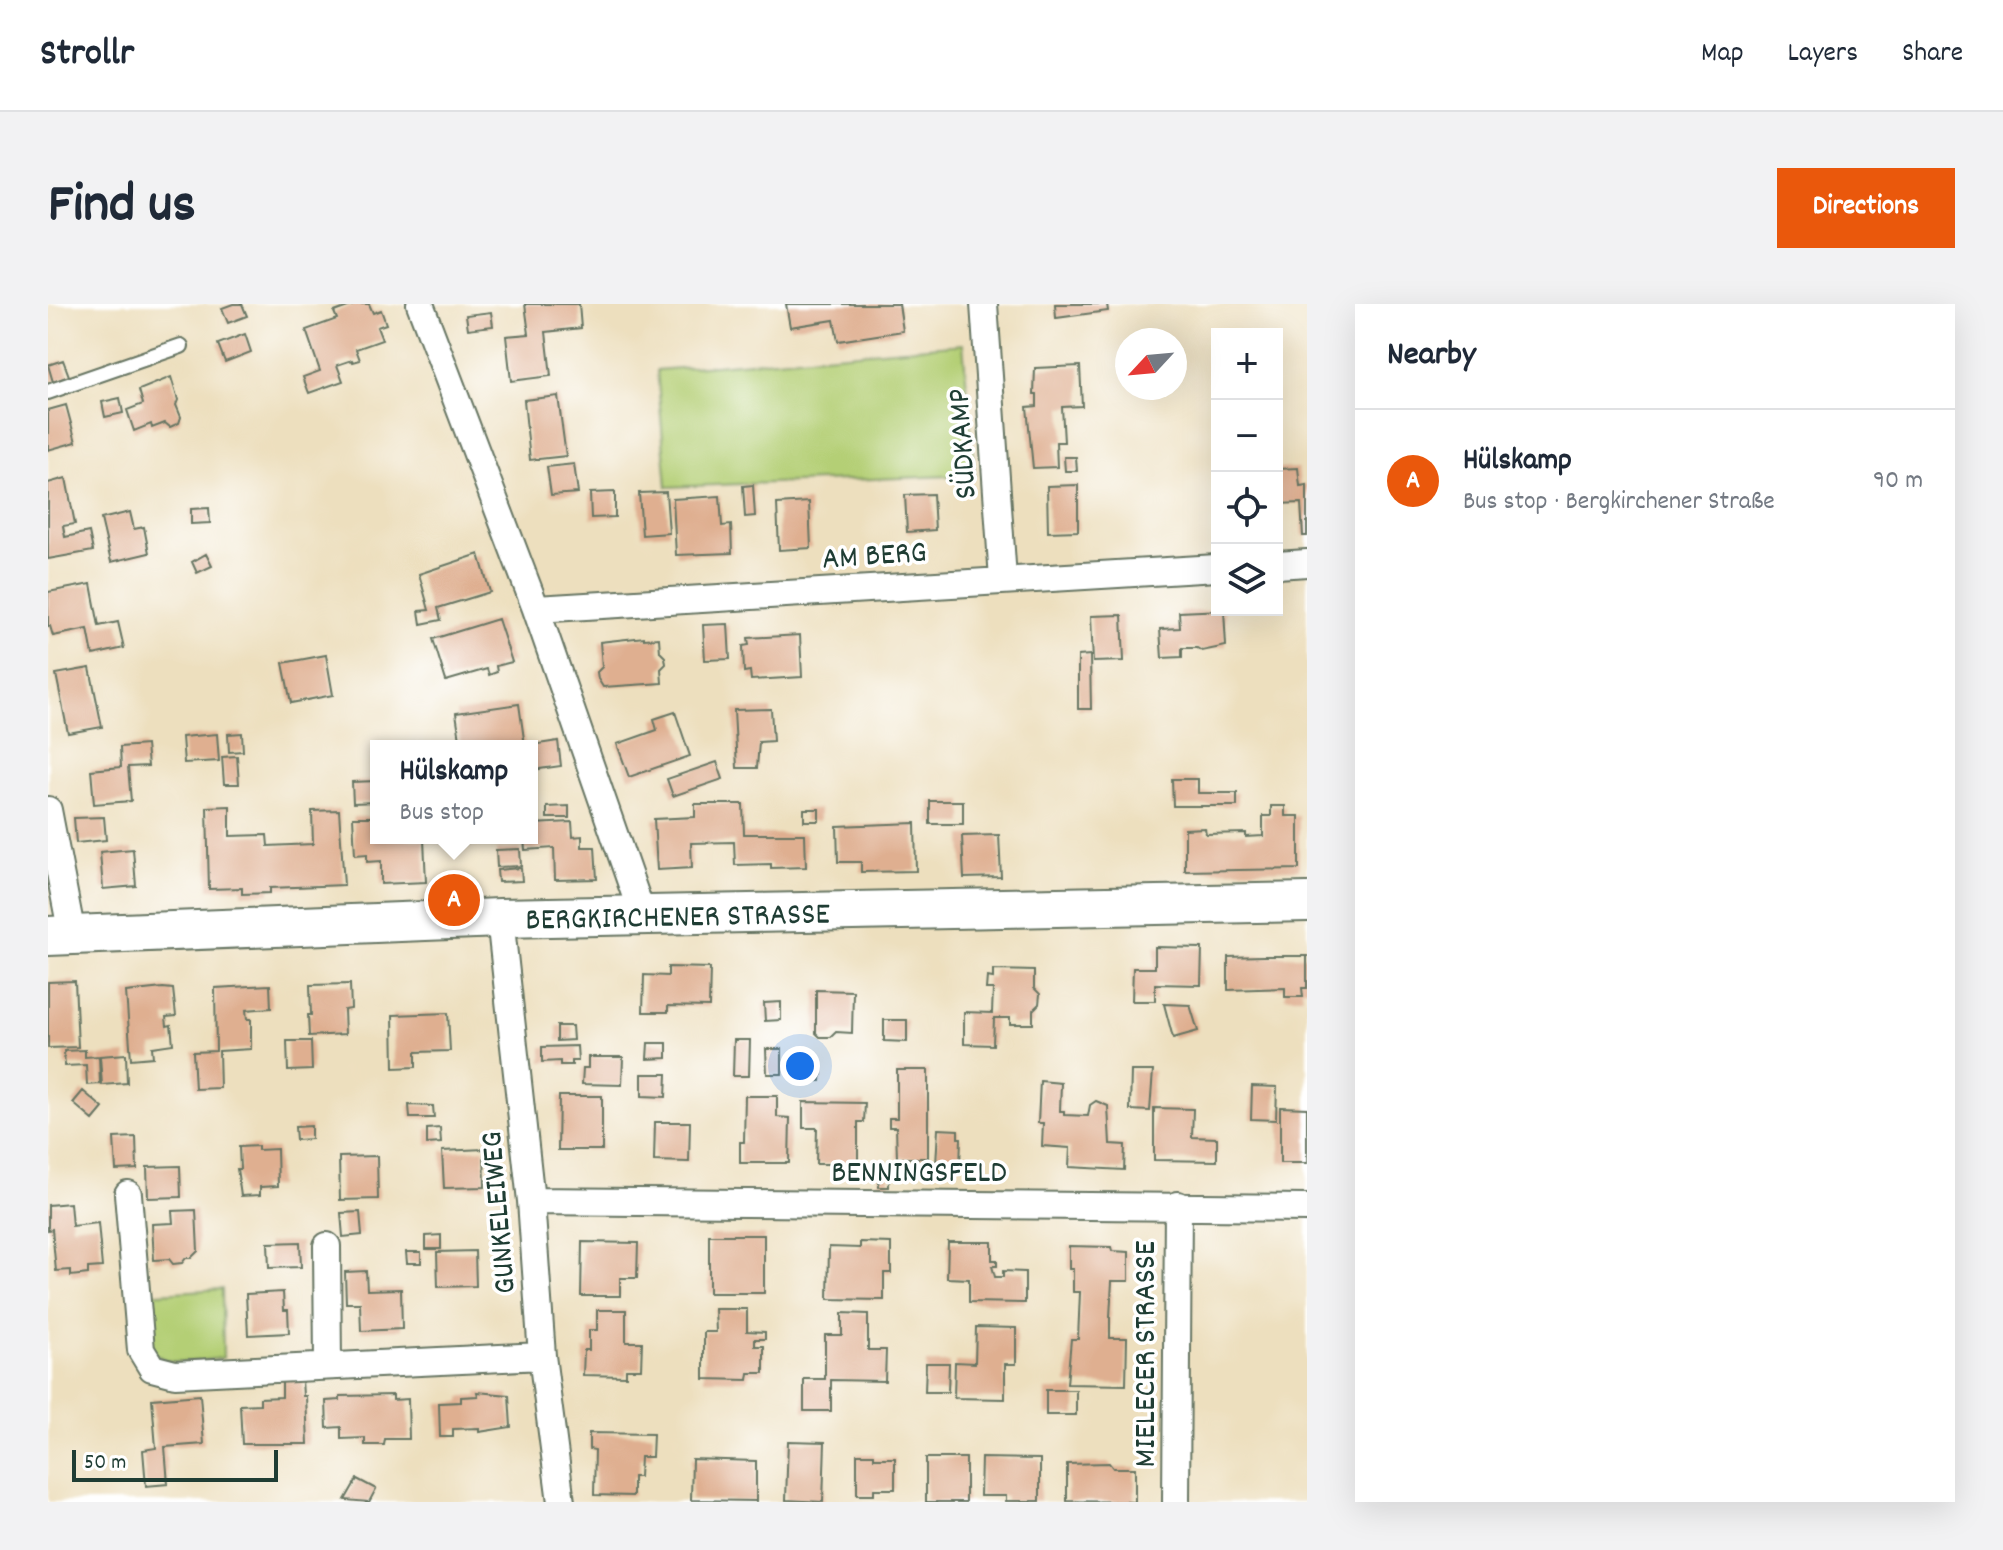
<!DOCTYPE html>
<html lang="en">
<head>
<meta charset="utf-8">
<style>
  body { margin:0; font-family:Dekko,sans-serif; background:#f2f2f3; color:#1f2937 }
  .controls { position:absolute; right:24px; top:24px; display:grid; overflow:hidden; border-radius:0px; box-shadow:0 8px 32px #0002 }
  .controls button { width:72px; height:72px; display:grid; place-items:center; padding:0; border:0; border-bottom:2px solid #e0e1e3; background:#fff; color:#1f2937; font:40px sans-serif }
  .compass { position:absolute; left:1067px; top:24px; width:72px; height:72px; border-radius:50%; background:#fff; box-shadow:0 8px 32px #0002; rotate:244deg }
  .scale { position:absolute; left:24px; bottom:20px; width:206px; box-sizing:border-box; padding-left:8px; border:4px solid #1f3d34; border-top:0; font-size:22px; line-height:28px; white-space:nowrap; color:#1f3d34; -webkit-text-stroke:6px #fff; paint-order:stroke }
  .you { position:absolute; left:752px; top:762px; width:28px; height:28px; margin:-20px; border:6px solid #fff; border-radius:50%; background:#1a73e8; box-shadow:0 0 0 12px #1a73e833 }
  .badge { display:grid; place-items:center; width:52px; height:52px; border-radius:50%; background:#ea580c; color:#fff; font-size:26px; font-weight:700 }
  .pin { position:absolute; translate:-50% -50%; border:4px solid #fff; box-shadow:0 2px 8px #0006 }
  .popup { position:absolute; left:322px; top:436px; width:168px; height:104px; box-sizing:border-box; display:grid; place-content:center; border-radius:0px; background:#fff; filter:drop-shadow(0 2px 6px #0005); font-size:26px; white-space:nowrap; color:#747a83 }
  .popup b { font-size:30px; color:#1f2937 }
  .popup::after { content:''; position:absolute; left:50%; top:100%; margin-left:-16px; border:16px solid transparent; border-top-color:#fff }
  .list { margin:0; padding:0; list-style:none }
  h2 { display:flex; justify-content:space-between; align-items:center; height:104px; margin:0; padding:0 32px; font-size:34px }
  h2 small { font-size:26px; font-weight:400; color:#747a83 }
  .list li { display:grid; grid-template-columns:52px 1fr auto; gap:24px; align-items:center; box-sizing:border-box; height:144px; padding:0 32px; border-top:2px solid #e0e1e3 }
  .list b { display:block; font-size:30px; white-space:nowrap }
  .list p { margin:0; font-size:26px; white-space:nowrap; color:#747a83 }
  .list em { font-size:26px; font-style:normal; color:#747a83 }
  .icon { flex:none; width:44px; height:44px; fill:none; stroke:currentColor; stroke-width:2; stroke-linecap:round; stroke-linejoin:round }
  .map { position:relative; flex:none; width:1259px; height:1198px; overflow:hidden; border-radius:0px }
  header { display:flex; align-items:center; gap:48px; box-sizing:border-box; height:112px; padding:0 40px; background:#fff; border-bottom:2px solid #e0e1e3 }
  header strong { font-size:38px }
  nav { display:flex; gap:44px; margin-inline-start:auto; font-size:28px }
  .intro { display:flex; align-items:center; justify-content:space-between; box-sizing:border-box; height:192px; padding:0 48px }
  h1 { margin:0; font-size:56px }
  .button { padding:20px 36px; border-radius:0px; background:#ea580c; color:#fff; font-size:28px; font-weight:700 }
  main { display:flex; gap:48px; padding:0 48px }
  aside { flex:1; background:#fff; border-radius:0px; box-shadow:0 8px 32px #0002 }
  .map>svg:first-child { display:block }
</style>
</head>
<body>
<header>
<strong>Strollr</strong>
<nav><a>Map</a><a>Layers</a><a>Share</a></nav>
</header>
<div class="intro"><h1>Find us</h1><a class="button">Directions</a></div>
<main>
<div class="map">
<svg width="1259" height="1198" viewBox="0 0 1259 1198">
  <rect width="100%" height="100%" fill="#fff"/>
  <filter id="ink" filterUnits="userSpaceOnUse"><feTurbulence type="fractalNoise" baseFrequency=".0125" numOctaves="2"/><feDisplacementMap in="SourceGraphic" scale="16" xChannelSelector="R" yChannelSelector="G"/><feConvolveMatrix kernelMatrix="1 2 1 2 8 2 1 2 1" color-interpolation-filters="sRGB"/></filter>
  <filter id="wash" filterUnits="userSpaceOnUse"><feTurbulence type="fractalNoise" baseFrequency=".006" numOctaves="4" result="noise"/><feDisplacementMap in="SourceGraphic" scale="32" xChannelSelector="R" yChannelSelector="G"/><feGaussianBlur stdDeviation="1.8" result="paint"/><feColorMatrix in="noise" values="0 0 0 0 0 0 0 0 0 0 0 0 0 0 0 0 0 1.4 0 .05"/><feComposite in="paint" operator="in"/></filter>
  <g filter="url(#wash)">
    <rect width="100%" height="100%" fill="#eddfbe"/>
    <path fill="#b4cf75" stroke="#6a8654" stroke-width="2" d="M915,40L927,171L619,183L609,66Z
      M174,985L175,1054C154,1056 110,1067 101,1040C96,1025 97,1006 95,990Z"/>
    <g id="blocks">
      <path fill="#dfaf90" d="M185,0H194L199,12L180,19L174,4Z
        M308,0H321L325,9L333,6L338,20L329,23L334,36L308,45L312,56L305,58L304,56L289,61L295,77L261,89L255,73L272,67L258,26L289,15L286,8Z
        M477,0H531L533,24L498,28L503,72L463,77L458,32L481,30Z
        M738,0H851L855,27L790,37L786,16L742,23Z
        M1007,0H1059L1060,7L1008,14Z
        M443,8L445,22L420,25L418,11Z
        M197,30L203,48L177,58L170,40Z
        M15,56L21,72L5,78L0,61Z
        M1032,62L1034,102L1014,103L1016,138H1008L1009,163L985,164L979,103L989,102V90H986L987,64Z
        M123,73L130,96L128,101L133,113L131,119L122,123L117,119L104,124L103,120L86,127L79,106L95,100L91,86Z
        M510,92L518,152L482,156L476,96Z
        M72,94L75,109L57,113L54,98Z
        M18,101L28,138L0,146V106Z
        M1016,153H1028L1029,167H1017Z
        M526,160L530,189L503,191L499,163Z
        M1250,164L1252,182L1259,181V232H1255L1253,199L1229,200V165Z
        M18,174L27,220L15,222L17,233L41,228L45,247L0,255V179Z
        M705,181L707,212L697,213L695,182Z
        M1030,181V227L1000,228L999,182Z
        M567,188V213L543,214L542,189Z
        M618,188L621,229L594,231L591,189Z
        M885,190L887,226L859,228L857,191Z
        M672,192L674,222L683,221L684,249L628,251L625,195Z
        M761,198L763,244L731,246L729,200Z
        M161,204L162,219L143,220V205Z
        M82,208L86,225L96,223L101,249L63,258L53,215Z
        M158,250L164,262L149,269L144,258Z
        M431,250L442,288L390,304L393,316L373,320L371,307L381,306L371,270Z
        M43,280L51,322L70,318L76,344L45,351L40,325L5,332L2,322H0V288Z
        M1176,306L1178,342L1154,347L1149,344H1134V353L1114,354L1112,325L1132,324L1131,308Z
        M1074,311L1076,357L1045,358L1043,312Z
        M450,315L464,358L448,362L449,368L441,371L439,365L398,377L385,335Z
        M680,320L682,355L657,356L655,321Z
        M752,331L754,373L703,376L702,367L696,368L695,342L701,341L700,334Z
        M596,333V335L611,334L612,348L617,353L618,360L613,365L614,379L555,383L550,375L549,368L554,363L552,338Z
        M278,351L285,391L243,399L235,359Z
        M1042,351L1043,405H1030V352Z
        M42,364L54,423L20,429L8,370Z
        M471,400L477,442H413L408,409Z
        M723,405L725,437L711,438L709,464H689L686,406Z
        M627,408L642,452L581,473L569,440L609,426L606,415Z
        M194,429L195,447L181,448L180,430Z
        M169,430L171,457L136,459L134,433Z
        M510,437L513,462L484,466V441Z
        M98,441L100,462L80,463L83,497L46,500L43,466L73,463L72,443Z
        M189,452L191,480H176L174,453Z
        M669,458L675,475L625,492L619,475Z
        M1124,475H1150V489H1189V502H1125Z
        M328,477V498L305,499L304,478Z
        M882,497H915V520H882Z
        M647,500H695L696,530H757L758,563L723,564V560L687,561L686,538L643,539L644,564L609,566L606,515L647,513Z
        M182,502V532L219,531L220,542L265,540L264,507L291,506L296,581L222,584V589L194,590V584L161,585L159,503Z
        M521,502V514H499V503Z
        M1223,502H1237V512H1251V565L1137,567V525L1157,524L1158,530L1198,529V533L1215,532V512H1223Z
        M756,505H771V517H756Z
        M56,513L58,536L28,539L26,514Z
        M305,513H328V534L376,536L378,578L333,580V557L319,558V550L307,551Z
        M524,518L525,533L534,532V543H547L549,575L507,576L506,544L477,546L476,534H484V520Z
        M867,519L868,567L813,568V558H790L789,522Z
        M951,531L953,573L916,574L914,532Z
        M85,545L88,582L55,585L52,548Z
        M472,545L473,562L449,563L448,546Z
        M473,564L474,577L450,578L449,566Z
        M1107,643L1154,644L1153,681L1107,680V697H1084L1085,664H1107Z
        M1215,652H1259V684H1254L1255,693H1237V684L1180,686V653Z
        M620,663L662,664L661,703L620,702V708H595L596,671L620,672Z
        M945,666L986,667V684L992,690L991,700L985,706V720H962V714H946L945,741L916,740V708L944,709L945,685H938L939,673L945,674Z
        M27,677L30,743L0,744V678Z
        M302,680L303,705L296,706L297,730L261,732L260,711H263L262,681Z
        M222,681L223,704L198,706L199,715H203V745L171,747L172,784L147,785L145,748L168,747L167,684Z
        M115,684L125,685L128,712L118,713L119,722L123,721L125,740L104,743L105,753L83,755L78,688Z
        M768,686L805,687L804,729L788,728L783,733H772L768,729Z
        M733,698V716L717,717L716,699Z
        M1116,700L1142,701L1150,727L1125,734Z
        M400,709L402,747L368,748V763L346,764L345,711Z
        M836,716H859V738L836,737Z
        M509,722H524L525,736L509,737Z
        M686,736H702L701,772H685Z
        M239,737H263L264,766L240,767Z
        M600,739H619V754L599,755Z
        M529,742L530,757H524V761H512V757L494,758V743Z
        M718,745H734V770H719Z
        M37,746V753L51,752L52,780L39,781L38,761L17,762L16,747Z
        M78,750L79,779L54,781L52,752Z
        M540,753H575L574,781L534,780L535,764H540Z
        M755,763H774L773,777H755Z
        M849,766H880V854H849L848,823H841V814H849Z
        M1083,767H1105L1102,807L1082,806Z
        M594,770H619L618,793L594,792Z
        M992,777L1013,779L1012,807H1016V811L1040,812L1042,801L1048,797L1060,802L1062,840L1077,841L1076,866L1021,863L1022,844L994,842L995,819H990Z
        M1204,782L1229,783L1228,816L1203,815Z
        M35,787L55,804L45,816L25,799Z
        M511,792H554V846H510Z
        M697,792H729V813L742,814L741,859H692V838H696Z
        M755,798L817,799L816,818H810V860H768L769,824H755Z
        M361,801L385,802L386,814H362Z
        M1232,803L1259,804V859H1232Z
        M1106,804L1145,805L1144,833L1169,834V857L1106,856Z
        M607,818H642L641,858L606,857Z
        M263,822V835L248,836L247,823Z
        M392,824L393,839L379,840V825Z
        M890,825L910,826V834H913L912,862L888,861Z
        M88,833L89,865L68,866L66,834Z
        M210,842V846L229,845L230,882L212,883V891L193,892L189,865H192L191,843Z
        M436,845L437,883L396,884L394,847Z
        M329,852L330,895L292,896L291,853Z
        M132,862L133,893L100,894L99,863Z
        M831,865H841V883H831Z
        M22,899L24,922L50,919L54,963L40,964V970L23,972V966L8,967L4,925L0,926V901Z
        M148,906L150,947L143,954H138L134,959L125,960L121,955L106,956L104,920L125,919L124,907Z
        M312,908L314,931L295,933L293,909Z
        M393,931V945H378V932Z
        M661,931H716V989H661Z
        M252,938L253,963L221,964L220,939Z
        M534,938L590,939L589,974H572V992H533Z
        M812,938L843,939V969H836V996L780,995L781,943L812,944Z
        M900,938H944V956H949V962H944L947,973H955V967L977,968V999L921,998V975L899,974Z
        M1021,942L1063,943L1064,947L1081,948V977H1064L1062,1013V1034H1079L1078,1081L1019,1080L1023,1035H1030L1032,988H1025V965H1021Z
        M427,947L428,982L390,983L389,948Z
        M358,948H373V959H359Z
        M318,967L319,986L353,985L354,1025L313,1027L312,999H298L297,968Z
        M235,988L236,1006H240L241,1029L200,1031L198,990Z
        M667,1005H699V1027L717,1028V1035H707V1042H716V1069H701L700,1076L656,1075V1028H668Z
        M549,1006H578V1038H594L593,1065H578V1072L535,1071L536,1046H541V1026H549Z
        M794,1009L820,1010V1046H838L837,1077L783,1076V1107H756V1075H777V1031H794Z
        M928,1023L968,1024V1060H957V1095L906,1094L907,1058L927,1059Z
        M878,1059H901L900,1088H877Z
        M254,1075L255,1092H258L260,1140H194L192,1101L212,1100V1094L234,1093V1076Z
        M998,1086H1028V1111H998Z
        M429,1088L461,1091L463,1123L431,1128V1124L405,1125V1133H392L391,1099L413,1098V1093L430,1092Z
        M152,1091L156,1140L117,1143L120,1180L98,1182L95,1146L108,1144L104,1095Z
        M345,1091V1096L360,1095L361,1135H337L336,1141H317V1134L293,1135V1123L279,1124L278,1097L292,1096V1092Z
        M541,1129L605,1130L604,1153H592L591,1173H585V1192L546,1191L547,1146L541,1145Z
        M740,1137L777,1138L775,1198L738,1196Z
        M809,1150H826V1154H847V1185H826V1191H809Z
        M878,1154H918V1198H878Z
        M933,1154L992,1155V1197H958V1192H932Z
        M644,1155L708,1157V1197L643,1196Z
        M1061,1159L1065,1164H1087V1198L1019,1197V1160Z
        M309,1175L328,1185L321,1198L297,1196Z"/>
    </g>
  </g>
  <g filter="url(#ink)">
    <use href="#blocks" fill-opacity="0" stroke="#677664" stroke-width="2"/>
    <g fill="none" stroke-linecap="round" stroke-linejoin="round">
      <defs>
        <path id="lane" d="M0,88L133,42"/>
        <path id="street" d="M372,0L488,305L594,610
          M936,0L955,275
          M1229,261L1259,259
          M488,305L1169,264
          M0,506L24,631
          M452,614L483,897L494,1052L513,1198
          M80,890L93,1046L104,1064L127,1070L494,1052
          M483,897L1259,904
          M279,942L280,1062
          M1128,1198L1130,901"/>
        <g id="secondary">
          <path id="s1" d="M0,632L452,614L1259,598"/>
        </g>
      </defs>
      <use href="#lane" stroke="#677664" stroke-width="18"/>
      <use href="#street" stroke="#677664" stroke-width="30"/>
      <use href="#secondary" stroke="#677664" stroke-width="42"/>
      <use href="#lane" stroke="#fff" stroke-width="14"/>
      <use href="#street" stroke="#fff" stroke-width="26"/>
      <use href="#secondary" stroke="#fff" stroke-width="38"/>
    </g>
  </g>
  <g text-anchor="middle" stroke-width="7" stroke-linejoin="round" paint-order="stroke">
    <g font-size="32" fill="#1f3d34" stroke="#fff">
      <text transform="translate(912 140) rotate(-94)" y="11">SÜDKAMP</text>
      <text transform="translate(826 249) rotate(-4)" y="11">AM BERG</text>
      <text dy="11" stroke="none"><textPath href="#s1" startOffset="630">BERGKIRCHENER STRASSE</textPath></text>
      <text x="871" y="877">BENNINGSFELD</text>
      <text transform="translate(448 909) rotate(-95)" y="11">GUNKELEIWEG</text>
      <text transform="translate(1095 1050) rotate(-90)" y="11">MIELECER STRASSE</text>
    </g>
  </g>
</svg>
<div class="controls">
<button>+</button>
<button>−</button>
<button><svg class="icon" aria-label="locate" viewBox="0 0 24 24"><circle cx="12" cy="12" r="6"/><path d="M12 2v4M12 18v4M2 12h4M18 12h4"/></svg></button>
<button><svg class="icon" aria-label="layers" viewBox="0 0 24 24"><path d="M12 4l9 5-9 5-9-5zM3 14l9 5 9-5"/></svg></button>
</div>
<svg class="compass" viewBox="-18 -18 36 36"><path d="M0-13l5 13h-10z" fill="#e53935"/><path d="M0 13l5-13h-10z" fill="#747a83"/></svg>
<div class="scale">50 m</div>
<div class="you"></div>
<div class="pin badge" style="left:406px;top:596px">A</div>
<div class="popup"><b>Hülskamp</b>Bus stop</div>
</div>
<aside>
<h2>Nearby<small></small></h2>
<ul class="list">
<li><span class="badge">A</span><div><b>Hülskamp</b><p>Bus stop · Bergkirchener Straße</p></div><em>90 m</em></li>
</ul>
</aside>
</main>
</body>
</html>
